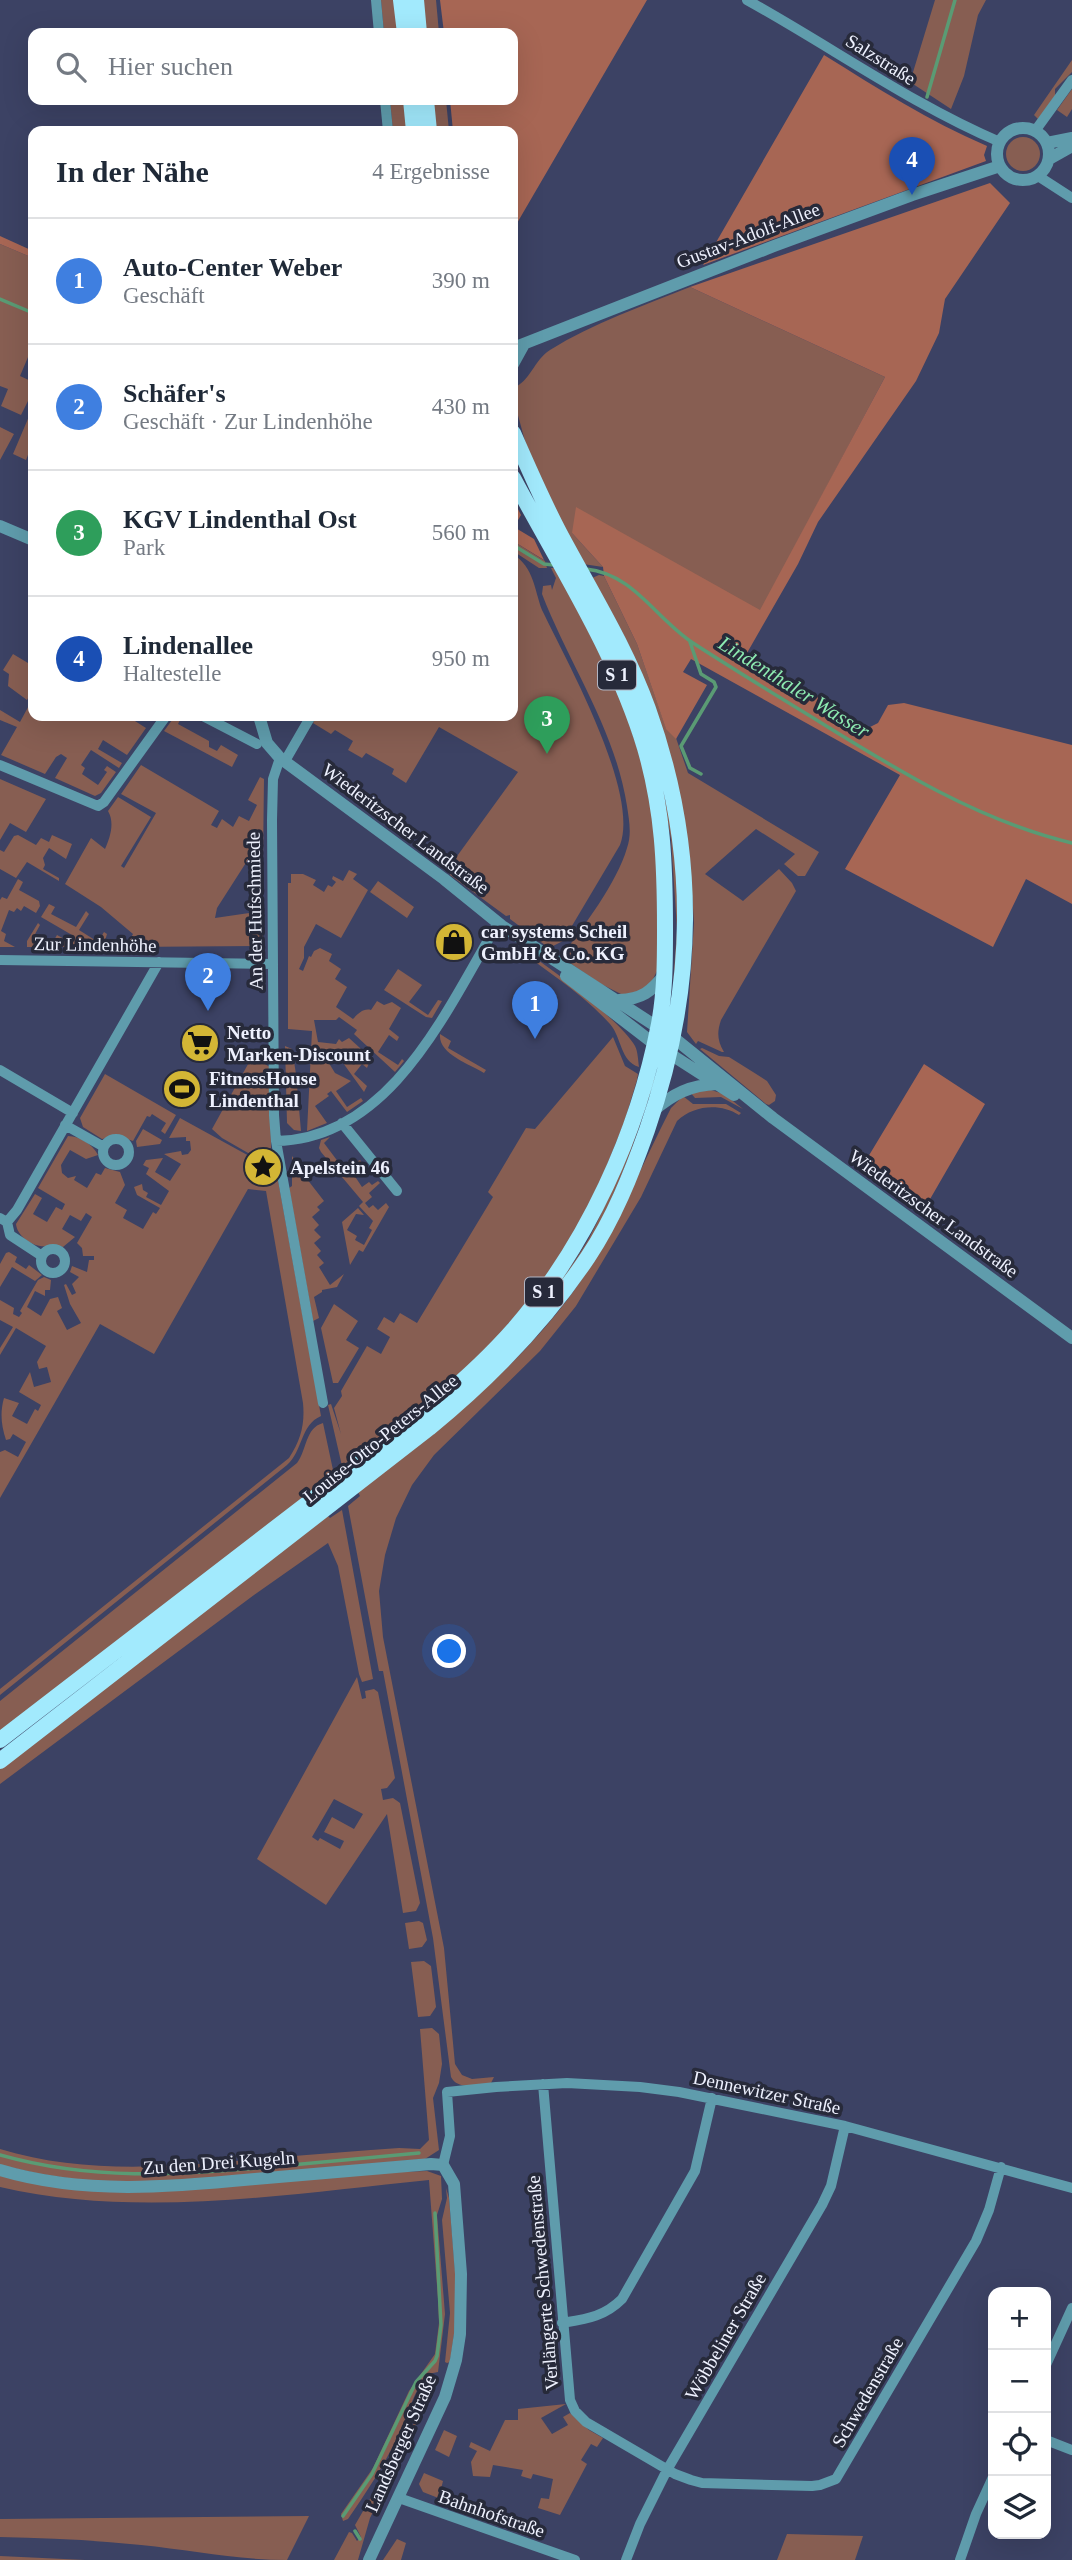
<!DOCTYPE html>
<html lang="de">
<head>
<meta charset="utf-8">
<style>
  body { margin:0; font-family:Georgia,serif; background:#f6f6f7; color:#1f2937 }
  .controls { position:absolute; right:21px; bottom:21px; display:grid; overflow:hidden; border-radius:14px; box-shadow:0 7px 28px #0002 }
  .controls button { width:63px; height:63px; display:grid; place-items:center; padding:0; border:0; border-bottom:2px solid #e0e1e3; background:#fff; color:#1f2937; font:35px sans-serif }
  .you { position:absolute; left:450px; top:1652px; width:24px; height:24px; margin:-18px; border:5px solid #fff; border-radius:50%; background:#1a73e8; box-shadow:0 0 0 10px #1a73e833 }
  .badge { display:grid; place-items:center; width:46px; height:46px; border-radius:50%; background:#706836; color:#fff; font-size:23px; font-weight:700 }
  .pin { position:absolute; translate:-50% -58px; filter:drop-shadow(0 2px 4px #0008) }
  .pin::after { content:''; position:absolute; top:37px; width:24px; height:21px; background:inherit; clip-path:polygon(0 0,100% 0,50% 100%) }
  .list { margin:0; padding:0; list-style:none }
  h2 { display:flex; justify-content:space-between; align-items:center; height:91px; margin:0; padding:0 28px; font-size:30px }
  h2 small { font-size:23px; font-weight:400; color:#747a83 }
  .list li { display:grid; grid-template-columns:46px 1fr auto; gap:21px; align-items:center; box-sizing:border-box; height:126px; padding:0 28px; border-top:2px solid #e0e1e3 }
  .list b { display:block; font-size:26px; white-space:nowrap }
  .list p { margin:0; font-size:23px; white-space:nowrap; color:#747a83 }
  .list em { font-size:23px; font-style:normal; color:#747a83 }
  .icon { flex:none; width:38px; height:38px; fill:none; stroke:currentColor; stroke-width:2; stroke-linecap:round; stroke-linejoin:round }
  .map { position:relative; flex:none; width:1072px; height:2560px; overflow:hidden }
  .search { position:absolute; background:#fff; box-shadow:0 7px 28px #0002; left:28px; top:28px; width:490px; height:77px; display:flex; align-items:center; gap:18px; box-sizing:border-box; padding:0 24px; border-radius:14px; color:#747a83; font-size:26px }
  .panel { position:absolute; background:#fff; box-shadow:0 7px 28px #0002; left:28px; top:126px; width:490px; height:595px; border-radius:14px }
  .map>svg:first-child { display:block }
</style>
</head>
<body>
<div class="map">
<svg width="1072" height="2560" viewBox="0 0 1072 2560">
  <rect width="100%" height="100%" fill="#3c4264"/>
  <path fill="#875e52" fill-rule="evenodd" d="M381,0H397L400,33H384Z
    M423,0H436L439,33H426Z
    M935,0H986L978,15L964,76L951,109L910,82Z
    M1072,60V72L1055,89V96L1038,119L1034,115Z
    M1072,89V109L1067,117L1057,110Z
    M390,100H407L410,131H393Z
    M432,100H446L449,131H435Z
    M1006 154a17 17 0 1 1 34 0a17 17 0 1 1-34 0Z
    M0,244L33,258V351L31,350L20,376L33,382L32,393L21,415L1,406L8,389L0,386Z
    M690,287L885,377L760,612L572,533L603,567L583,564L554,509L528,452L513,397V388C530,382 534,360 550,350C593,323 643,306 690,287Z
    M33,407V442L26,460L13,454Z
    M0,427L14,434L0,460Z
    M513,541L545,561L547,568H539L513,551Z
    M513,554C534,568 534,588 542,610C566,660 640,792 620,845L563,941L549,948L510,919V915L506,916L450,875L459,862L455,859L518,772L439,727L406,783L392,774L394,769L366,753L362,758L348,750L353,741L335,730L331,734L313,723L317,716H513Z
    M551,568H555L588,629L622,701L647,779L659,846L657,971L648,989L623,995L601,984L561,957C583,927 617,883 627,848C632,834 629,820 627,806C615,729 570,666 542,594L543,586L551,585L552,590L556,578Z
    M599,575L604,576L637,644L666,728L676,738L688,773L819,852L805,876H798L784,864L795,854L756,829L705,874L743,901L779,869L792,883L796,891L721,1020C717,1032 717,1040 724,1052H722L698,1041L696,1044L687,1032L694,923L691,878L684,817L592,578Z
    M13,654L33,666V689L27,700L8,686L9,674L3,670Z
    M33,698V716H127L146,728L127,755L103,740L98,749L122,763L119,768L91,750L81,765L85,768L82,774L98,785L107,772L104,770L107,766L116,772L101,793L95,796L55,778L67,758L61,754L56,757L45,774L1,755L17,727L0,720V710L20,722Z
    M175,716H182L178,724L209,741V747L217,751L221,745L238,755L232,767L164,731Z
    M648,727L673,833L680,926L673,985L677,929L671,839L662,790Z
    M141,765L219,811L211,825L217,828L222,819L233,827L239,816L249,821L257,805L248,800L260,777L264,779L263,860L249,858L217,908L215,918L263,911V946L126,947L133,934L101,907L65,884L91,838L105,849C110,838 115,823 108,811L118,797L151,817L121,866L124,868L156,813L121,794Z
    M0,779L46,799L26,832L10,823L0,840Z
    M18,835L36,845L41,838L49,842L52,835L72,844L66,859L49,848L43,858L45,865L43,869L59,878V881L27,862L16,878L0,869V850L4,852L14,836Z
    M349,870L357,874L353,879L368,890L341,938L316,924L304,947V958L299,969L303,971L309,956L311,957L314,951L320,948L332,954L329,961L341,969L335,979L347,987L336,1007L353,1019C358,1014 363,1008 371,1010L377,1001L384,1005L392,1002L401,1008L389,1029L399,1037L397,1041L389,1035L378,1052L398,1065L402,1059L404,1061L395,1072L354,1034L357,1030L339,1017L336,1020H314L318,1042L336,1044L339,1039L342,1042L349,1038L371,1058L367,1068L362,1064L354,1074L367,1086L364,1092L333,1049L324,1055L335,1073L351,1081L336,1091L347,1107L361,1098L363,1101L347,1112L331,1091L327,1094L329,1096L315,1106L327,1123L307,1131L312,1031L288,1029V883H291V874H303L316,880L313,885L324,892L328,885L332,887L336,882L332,879L333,876L343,881Z
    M18,879L23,882L19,890L39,901L40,906L36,913L24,906L21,911L17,908L14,912L9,910L1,931L6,934L4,941L15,947H0V900L2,897L7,899Z
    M378,881L414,907L407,918L370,892Z
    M49,904L55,907L51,914L76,927L86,911L89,914L79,930L98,942L104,932L107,934L103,947H27V941L38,923L40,925L34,936L42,941L45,937L53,942L57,935L68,941L72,935L41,917Z
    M512,945C536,954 623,1023 635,1046C638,1052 638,1060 639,1067C620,1061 622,1038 610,1024C582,993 545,970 512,945Z
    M398,969L422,985L409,1002L428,1015L438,1000L442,1001L432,1018L426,1017L384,990Z
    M440,1034L451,1041L448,1048L486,1070L484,1073C469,1064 438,1054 440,1034Z
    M613,1037L625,1066L638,1074L637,1080L624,1123L596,1192L558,1265L487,1349L428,1401L342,1466L328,1405L331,1404L341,1434L334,1408L342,1396L341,1391L367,1346L381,1354L390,1337L377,1329L384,1317L394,1323L400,1313L417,1323L493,1197L488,1192L526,1128L535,1129Z
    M285,1046L292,1049L296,1074L301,1131L294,1130L287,1123Z
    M702,1048L719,1056L729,1057L753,1072L767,1081L776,1095L775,1101L769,1105L766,1104L700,1049Z
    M252,1057L270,1067L271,1148L257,1158L222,1138L212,1129Z
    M105,1074L176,1115L165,1134L161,1131L166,1123L152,1114L150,1117L147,1116L133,1141L118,1136L102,1139L83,1127L80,1118Z
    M651,1077L655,1078C629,1160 602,1243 542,1307C558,1285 574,1263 588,1240C616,1189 632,1132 651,1077Z
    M711,1090L724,1094L743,1109L721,1097L695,1098L690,1092Z
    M683,1096L693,1104H726L741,1113L739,1115C720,1103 694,1105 677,1121L641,1197L576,1306L540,1351L434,1455L412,1485L396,1518L385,1555L379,1591L383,1637L444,1948L455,2064L462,2075L472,2079L494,2077L491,2083C478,2084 458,2091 451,2077L433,1938L383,1671H379L348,1506L360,1496L358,1492C436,1431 514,1373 573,1292C614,1235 639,1170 671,1108Z
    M180,1118L262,1163L274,1158L321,1416C300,1425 303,1451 287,1465L0,1695V1689L289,1458C301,1440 305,1424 303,1403L266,1191L248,1189L154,1354L100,1324L0,1498V1452L5,1450L18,1457L26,1442L13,1434L10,1439L6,1440C1,1425 0,1412 4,1398L19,1403L12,1416L27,1424L35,1409L38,1411L41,1405L19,1392L30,1372L34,1387L51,1382L47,1367L39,1369L37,1362L46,1346L16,1328L0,1355V1348L13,1327L0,1320V1300L14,1308L13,1314L19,1317L22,1313L20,1311L38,1280L44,1277L51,1280L50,1290H45V1296L35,1291L27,1307L41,1316L50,1299L58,1297L62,1308L57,1311L67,1330L81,1323L70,1304L64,1285L66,1284L72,1295L76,1293L72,1284L79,1277L70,1272L72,1266L87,1272L89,1260H94V1256H83L82,1248L77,1243L92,1217L86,1213L81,1221L70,1215L62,1229L75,1237L63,1247C54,1243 49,1247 40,1246C29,1244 17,1235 16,1224L35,1194L42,1198L33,1214L47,1222L56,1207L62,1210L65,1204L38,1188L68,1136C80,1136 93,1145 98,1155L86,1159L70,1150L61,1165L62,1173L68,1178L76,1176L74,1180L87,1188L96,1173L101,1175L105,1168L120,1172L125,1185L115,1203L127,1210L123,1218L143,1229L153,1212L156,1214L160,1208L137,1195L134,1187L142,1184L143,1190L148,1193L146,1197L161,1205L169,1191L146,1174L149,1168L143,1165L146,1160L163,1158L155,1172L170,1181L181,1164L164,1154L181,1151L182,1155L188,1154L191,1150L190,1141H186V1137L169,1138Z
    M143,1129L162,1140L160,1144L137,1147L136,1141Z
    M330,1137L324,1143L342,1167L350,1160L354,1164L360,1160L364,1166L354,1175L362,1187L369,1182L372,1185L378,1181L380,1183L369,1193L372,1197L365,1203L369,1208L373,1205L378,1210L386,1203L389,1207L363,1252L359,1250L350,1265L342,1222L358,1208L364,1215L356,1214L347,1230L357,1236L355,1240L364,1245L372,1230L369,1228L373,1221L359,1206L363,1202L321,1152L319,1148L321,1140Z
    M292,1156L297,1163L293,1167L297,1172L300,1170L324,1201L317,1207L320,1210L312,1217L319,1225L314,1230L321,1237L314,1243L321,1251L317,1255L324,1263L319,1267L330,1285L344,1274L337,1287L322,1290V1292L314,1297L319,1318L313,1321L289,1188L292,1186Z
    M9,1252L17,1257L15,1262L26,1269L29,1265L42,1275L35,1281L12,1267L0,1287V1264L6,1253Z
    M334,1304L358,1321L346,1340L359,1348L338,1383H333L321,1328Z
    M323,1423L333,1470L320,1480L323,1483L0,1733V1701L297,1463C307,1450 305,1428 323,1423Z
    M342,1510L373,1679L362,1682L359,1674L338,1566L328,1543L254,1595L0,1784V1768L328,1516L330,1518Z
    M357,1677L362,1699L366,1698L365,1691L374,1689L378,1692L395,1778L387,1788L381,1789L383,1800L393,1798L400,1803L420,1903L416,1911L403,1913L387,1814L326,1905L257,1859ZM334,1799L363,1814L354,1829L332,1817L324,1832L344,1841L340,1849L320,1838L318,1841L312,1837Z
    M419,1921L423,1923L427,1940L422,1947L409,1949L405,1923Z
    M424,1961L431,1966L436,2007L430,2016L418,2017L411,1962Z
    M432,2028L439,2034L442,2064L439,2083L433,2098L439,2150L425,2159L161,2182H95L40,2174L0,2165V2149C87,2176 182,2166 271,2158C314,2154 357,2151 399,2148L420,2149L429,2140L420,2029Z
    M427,2171L441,2176L442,2199L437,2215L445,2314L438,2372L428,2374C412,2393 408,2417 397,2438C383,2467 366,2493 348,2519L343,2521L341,2514L373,2468L409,2391L435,2354L439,2323L438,2299L429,2180C289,2194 138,2219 0,2187V2175L47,2186Z
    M446,2188L449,2198L457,2294V2314L450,2362L447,2363L445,2362L450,2313L442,2220L447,2198Z
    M566,2404L541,2418L552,2434L568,2425L563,2417L570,2413L589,2430L603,2438L597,2447L591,2444L581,2460L587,2464L560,2515L538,2508L541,2498L549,2499L553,2479L533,2474L531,2479L521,2476L523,2470L493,2465L490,2477L473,2476L471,2462L477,2451L469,2447L471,2442L490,2451L505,2420H518V2409Z
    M419,2414H421L370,2518L358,2560H334L349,2532L352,2533L357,2541L361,2537L355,2525Z
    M444,2430L457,2436L449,2457L435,2450Z
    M424,2473L443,2481L441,2489L453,2494L451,2503L423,2492L419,2484Z
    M309,2516L287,2560C238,2560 190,2550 141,2545C94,2540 47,2538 0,2537V2519Z
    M787,2534L863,2536L855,2560H777Z
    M397,2539L406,2543L401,2560H383Z
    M0,2556L85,2560H0Z"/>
  <path fill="#a76654" d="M440,0H647L513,230V131H453L450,100H513V33H444Z
    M824,55C877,88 929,121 987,146L984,155L986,161L703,265Z
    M990,183L1010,203L945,299L939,333L916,381L818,522L798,564L747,653L868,728L878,723L888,705L904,703L1072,745V904L1026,879L993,947L845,869L900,775L691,659L683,672L707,685L676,739L666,729L637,644L604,576L603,567L572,533L576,507L760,610L885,377L690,287Z
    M0,236L33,251V258L0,244Z
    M513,499L521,515L514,527L534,539L544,560L513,541Z
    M924,1064L985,1104L922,1213L862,1167Z"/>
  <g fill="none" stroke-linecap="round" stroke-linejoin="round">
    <path stroke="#5a9b74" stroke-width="3.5" d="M927,97L955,0
      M0,299L33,313
      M513,545L544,564L554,565
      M586,569C634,574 655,618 693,643C733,669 774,694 815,719C895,769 979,821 1072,843
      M690,642L701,674L714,682L716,687L681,746L690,768L701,774
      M0,2155C92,2181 176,2175 270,2167C319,2162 369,2158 419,2153
      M343,2516L372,2474L416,2382L435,2361L437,2356L441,2325L435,2213
      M355,2531L360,2539"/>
    <path stroke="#5f9cac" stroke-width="10" d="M376,0L379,33
      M747,0C832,47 911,104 1000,142
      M385,100L388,131
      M1035,131L1072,80
      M1038,176L1072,198
      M203,716L257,744
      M280,758L273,779L272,820L274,1115L276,1141L323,1403
      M285,761L311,716
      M0,765L98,806L104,802L166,716
      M0,960L273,964
      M0,1070L73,1113
      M342,1123L397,1191
      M65,1125L104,1147
      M103 1152a13 13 0 1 1 26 0a13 13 0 1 1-26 0Z
      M276,1141C391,1139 447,1009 498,923
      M0,1218L7,1222L10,1235L42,1256
      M7,1222L17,1210L159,962
      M41 1261a12 12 0 1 1 24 0a12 12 0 1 1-24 0Z
      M543,2084L570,2400L575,2411L586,2422L675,2474L691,2480L702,2483L812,2486L820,2485L836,2479L976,2241L989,2210L1001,2167
      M443,2165L450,2136L447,2092L496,2087L567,2083L640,2087L679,2092L845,2126L1072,2188
      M562,2323C586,2319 604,2317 622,2299L695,2171L712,2098
      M1046,2365L1072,2308
      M1046,2440L1072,2450
      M399,2498L575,2560
      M626,2560L640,2524L667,2470L822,2205L831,2186L845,2126
      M960,2560L976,2514L993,2477"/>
    <path stroke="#5f9cac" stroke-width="12" d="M997 154a26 26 0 1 1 52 0a26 26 0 1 1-52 0Z
      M1047,143L1072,138
      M1049,159L1072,146
      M513,348L774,246L912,195L1000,166
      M513,364L524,344
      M0,526L33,540
      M259,716L267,743L280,758L444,879L502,926L674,1038L773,1118L1072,1338
      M566,976L653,1043L734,1095
      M619,1000C642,999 651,992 665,974
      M653,1111C673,1094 690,1085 717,1084
      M0,2170C83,2195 171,2187 255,2179C314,2174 373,2169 431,2164L443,2165L454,2184L461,2274L460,2334L456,2360L445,2397L369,2560"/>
    <path stroke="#a2eafd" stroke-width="16" d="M401,0L405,33
      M416,0L419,33
      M411,100L414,131
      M426,100L429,131
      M0,1740C103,1661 205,1582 308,1503C378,1448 455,1396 514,1329C587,1245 638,1133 659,1024C665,992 665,961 665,929C665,865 663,810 645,748C616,652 560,566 513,478
      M0,1761L429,1428C490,1378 544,1323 588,1257C614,1218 631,1175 647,1130C696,989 699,851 648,709C626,648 591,592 560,534C543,502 528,467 513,433"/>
  </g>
  <defs>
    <symbol id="shop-disc" viewBox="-11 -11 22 22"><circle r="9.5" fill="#d3b635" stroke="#272a3a"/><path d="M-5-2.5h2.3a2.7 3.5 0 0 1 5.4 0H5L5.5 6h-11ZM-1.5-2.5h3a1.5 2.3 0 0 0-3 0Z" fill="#111"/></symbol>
    <symbol id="supermarket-disc" viewBox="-11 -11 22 22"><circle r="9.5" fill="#d3b635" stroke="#272a3a"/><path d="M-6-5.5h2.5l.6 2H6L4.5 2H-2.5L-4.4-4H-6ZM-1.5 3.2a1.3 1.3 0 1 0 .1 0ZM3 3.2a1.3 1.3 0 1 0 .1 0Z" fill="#111"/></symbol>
    <symbol id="stadium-disc" viewBox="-11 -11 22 22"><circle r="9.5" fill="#d3b635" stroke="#272a3a"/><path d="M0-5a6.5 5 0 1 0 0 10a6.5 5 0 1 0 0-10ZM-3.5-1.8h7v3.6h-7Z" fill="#111"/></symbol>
    <symbol id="sight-disc" viewBox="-11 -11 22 22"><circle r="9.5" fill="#d3b635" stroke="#272a3a"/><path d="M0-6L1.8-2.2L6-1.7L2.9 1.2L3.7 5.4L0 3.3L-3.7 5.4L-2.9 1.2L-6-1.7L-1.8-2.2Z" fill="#111"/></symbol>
  </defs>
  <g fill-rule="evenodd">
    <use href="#shop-disc" x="432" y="920" width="44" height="44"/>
    <use href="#supermarket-disc" x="178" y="1021" width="44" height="44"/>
    <use href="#stadium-disc" x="160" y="1067" width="44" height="44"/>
    <use href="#sight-disc" x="241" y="1145" width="44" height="44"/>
  </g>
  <g text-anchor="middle" stroke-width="7" stroke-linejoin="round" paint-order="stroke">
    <g fill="#272a3a" stroke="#b2b5c3" stroke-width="2">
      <rect x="598" y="660.5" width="38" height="29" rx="5"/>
      <rect x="525" y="1277.5" width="38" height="29" rx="5"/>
    </g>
    <g font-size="18" font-weight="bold" fill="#eef1fe">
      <text x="617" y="681">S 1</text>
      <text x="544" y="1298">S 1</text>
    </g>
    <g font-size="19" fill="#eef1fe" stroke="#272a3a">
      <text transform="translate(881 59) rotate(32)" y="7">Salzstraße</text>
      <text transform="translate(748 235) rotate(-21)" y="7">Gustav-Adolf-Allee</text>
      <text transform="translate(406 828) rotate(37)" y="7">Wiederitzscher Landstraße</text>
      <text transform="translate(254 911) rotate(-91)" y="7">An der Hufschmiede</text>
      <text transform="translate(95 944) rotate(1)" y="7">Zur Lindenhöhe</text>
      <text transform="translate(934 1213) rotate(36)" y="7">Wiederitzscher Landstraße</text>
      <text transform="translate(380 1438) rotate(-39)" y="7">Louise-Otto-Peters-Allee</text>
      <text transform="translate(767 2092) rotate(12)" y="7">Dennewitzer Straße</text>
      <text transform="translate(219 2162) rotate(-4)" y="7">Zu den Drei Kugeln</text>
      <text transform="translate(542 2283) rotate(-95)" y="7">Verlängerte Schwedenstraße</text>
      <text transform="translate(725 2336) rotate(-60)" y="7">Wöbbeliner Straße</text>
      <text transform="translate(867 2392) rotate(-60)" y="7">Schwedenstraße</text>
      <text transform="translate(400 2443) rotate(-66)" y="7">Landsberger Straße</text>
      <text transform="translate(492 2513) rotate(19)" y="7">Bahnhofstraße</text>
    </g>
    <g font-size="19" font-weight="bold" fill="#eef1fe" stroke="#272a3a" text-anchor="start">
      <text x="481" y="938">car systems Scheil<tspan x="481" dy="22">GmbH &amp; Co. KG</tspan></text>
      <text x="227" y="1039">Netto<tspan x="227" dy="22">Marken-Discount</tspan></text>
      <text x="209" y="1085">FitnessHouse<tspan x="209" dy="22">Lindenthal</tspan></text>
      <text x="290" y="1174">Apelstein 46</text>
    </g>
    <g font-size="21" font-style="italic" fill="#8deab1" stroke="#272a3a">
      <text transform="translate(794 687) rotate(32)" y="7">Lindenthaler Wasser</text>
    </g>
  </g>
</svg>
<div class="controls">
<button>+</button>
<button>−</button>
<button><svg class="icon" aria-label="locate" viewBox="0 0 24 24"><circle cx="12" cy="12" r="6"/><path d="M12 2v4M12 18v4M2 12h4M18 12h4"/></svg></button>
<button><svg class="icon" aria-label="layers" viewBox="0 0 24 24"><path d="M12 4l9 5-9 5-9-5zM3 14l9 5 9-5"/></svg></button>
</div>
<div class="you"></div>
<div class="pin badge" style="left:535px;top:1039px;background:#3f7fe0">1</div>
<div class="pin badge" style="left:208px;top:1011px;background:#3f7fe0">2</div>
<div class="pin badge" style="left:547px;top:754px;background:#2e9e5b">3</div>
<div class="pin badge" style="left:912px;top:195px;background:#1a4fb4">4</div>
<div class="search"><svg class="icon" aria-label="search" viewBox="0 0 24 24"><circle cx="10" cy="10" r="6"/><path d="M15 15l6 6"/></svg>Hier suchen</div>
<section class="panel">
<h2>In der Nähe<small>4 Ergebnisse</small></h2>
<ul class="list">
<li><span class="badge" style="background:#3f7fe0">1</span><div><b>Auto-Center Weber</b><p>Geschäft</p></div><em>390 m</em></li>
<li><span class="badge" style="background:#3f7fe0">2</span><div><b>Schäfer's</b><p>Geschäft · Zur Lindenhöhe</p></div><em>430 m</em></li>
<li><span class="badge" style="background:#2e9e5b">3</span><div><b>KGV Lindenthal Ost</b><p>Park</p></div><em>560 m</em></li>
<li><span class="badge" style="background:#1a4fb4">4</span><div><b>Lindenallee</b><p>Haltestelle</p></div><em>950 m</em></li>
</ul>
</section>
</div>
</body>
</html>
